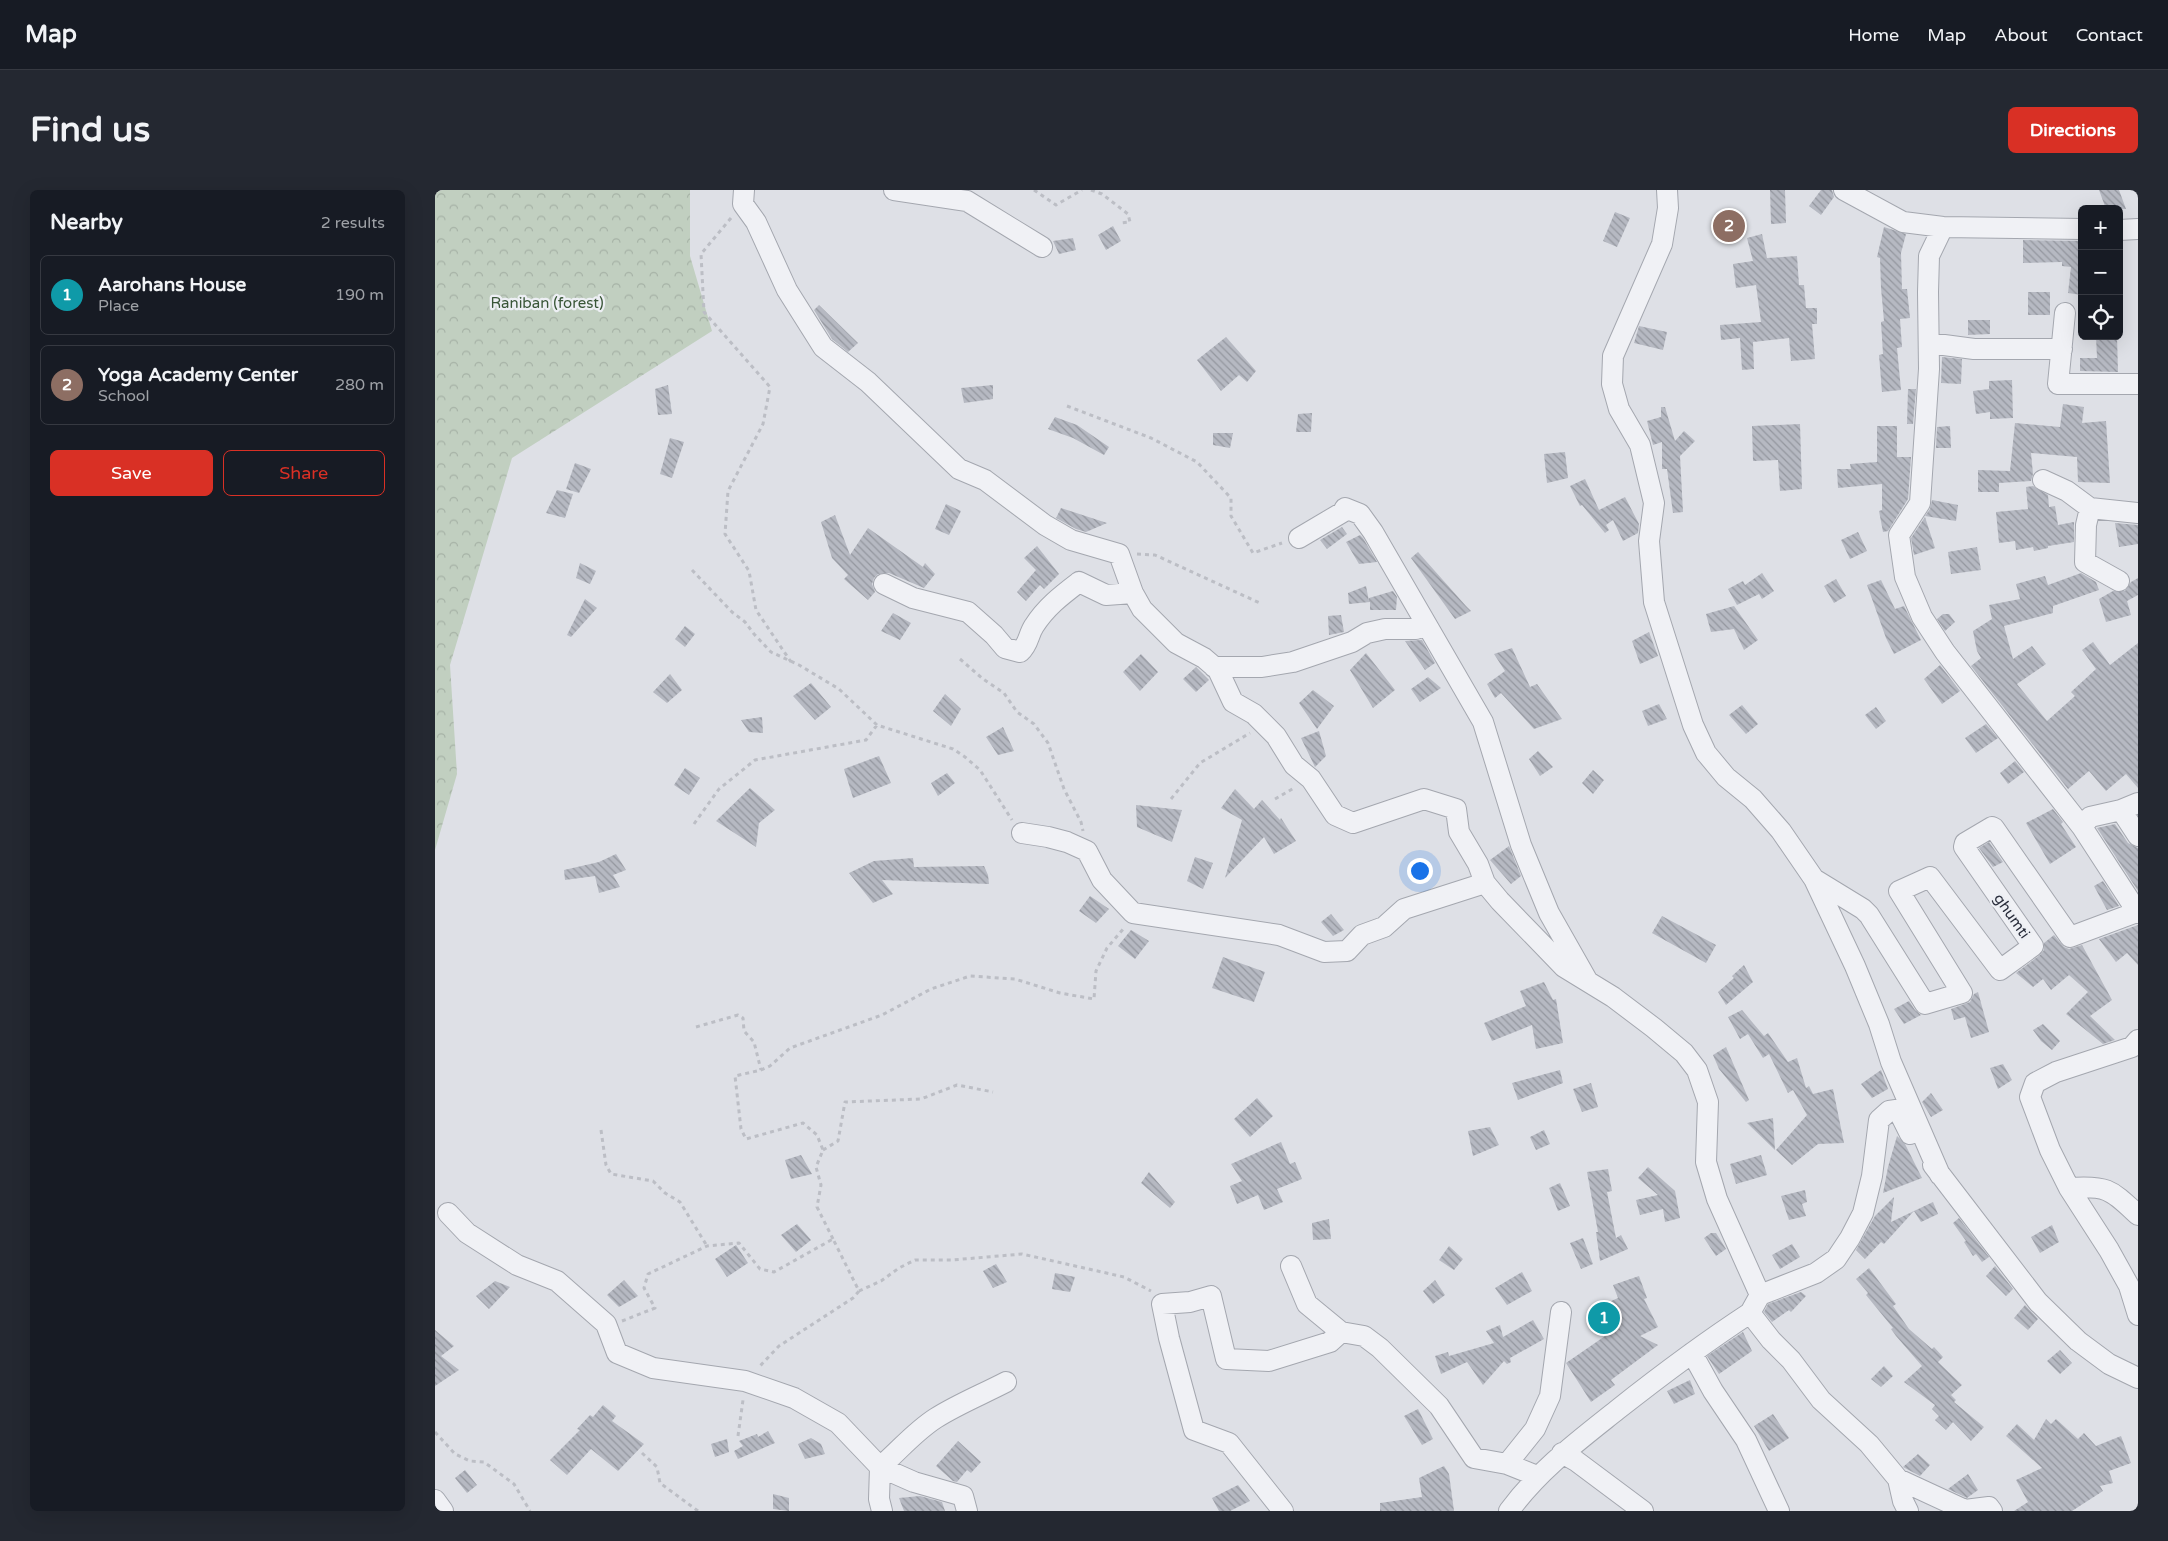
<!DOCTYPE html>
<html lang="en">
<head>
<meta charset="utf-8">
<style>
  body { margin:0; font-family:"Varela Round",sans-serif; background:#242831; color:#f1f3f6 }
  .controls { position:absolute; right:15px; top:15px; display:grid; overflow:hidden; border-radius:8px; box-shadow:0 5px 20px #0002 }
  .controls button { width:45px; height:45px; display:grid; place-items:center; padding:0; border:0; border-bottom:1px solid #363941; background:#171b24; color:#f1f3f6; font:25px sans-serif }
  .you { position:absolute; left:984px; top:680px; width:18px; height:18px; margin:-12px; border:4px solid #fff; border-radius:50%; background:#1a73e8; box-shadow:0 0 0 8px #1a73e833 }
  .badge { display:grid; place-items:center; width:32px; height:32px; border-radius:50%; background:#d93025; color:#fff; font-size:16px; font-weight:700 }
  .pin { position:absolute; translate:-50% -50%; border:2px solid #fff; box-shadow:0 1px 5px #0006 }
  .list { margin:0; padding:0; list-style:none }
  h2 { display:flex; justify-content:space-between; align-items:center; height:65px; margin:0; padding:0 20px; font-size:21px }
  h2 small { font-size:16px; font-weight:400; color:#9ea1a6 }
  .list li { display:grid; grid-template-columns:32px 1fr auto; gap:15px; align-items:center; box-sizing:border-box; height:80px; margin:0 10px 10px; padding:0 10px; border:1px solid #363941; border-radius:8px }
  .list b { display:block; font-size:19px; white-space:nowrap }
  .list p { margin:0; font-size:16px; white-space:nowrap; color:#9ea1a6 }
  .list em { font-size:16px; font-style:normal; color:#9ea1a6 }
  .actions { display:flex; gap:10px; padding:15px 20px }
  .actions a { flex:1; padding:11px 0; border:1px solid #d93025; border-radius:8px; text-align:center; font-size:18px; color:#d93025 }
  .actions .main { background:#d93025; color:#fff }
  .icon { flex:none; width:28px; height:28px; fill:none; stroke:currentColor; stroke-width:2; stroke-linecap:round; stroke-linejoin:round }
  .map { position:relative; flex:none; width:1703px; height:1321px; overflow:hidden; border-radius:8px }
  header { display:flex; align-items:center; gap:30px; box-sizing:border-box; height:70px; padding:0 25px; background:#171b24; border-bottom:1px solid #363941 }
  header strong { font-size:24px }
  nav { display:flex; gap:28px; margin-inline-start:auto; font-size:18px }
  .intro { display:flex; align-items:center; justify-content:space-between; box-sizing:border-box; height:120px; padding:0 30px }
  h1 { margin:0; font-size:35px }
  .button { padding:12px 22px; border-radius:8px; background:#d93025; color:#fff; font-size:18px; font-weight:700 }
  main { display:flex; gap:30px; padding:0 30px }
  aside { flex:1; background:#171b24; border-radius:8px; box-shadow:0 5px 20px #0002 }
  .map>svg:first-child { display:block }
</style>
</head>
<body>
<header>
<strong>Map</strong>
<nav><a>Home</a><a>Map</a><a>About</a><a>Contact</a></nav>
</header>
<div class="intro"><h1>Find us</h1><a class="button">Directions</a></div>
<main>
<aside>
<h2>Nearby<small>2 results</small></h2>
<ul class="list">
<li><span class="badge" style="background:#0f9aa8">1</span><div><b>Aarohans House</b><p>Place</p></div><em>190 m</em></li>
<li><span class="badge" style="background:#8d6e63">2</span><div><b>Yoga Academy Center</b><p>School</p></div><em>280 m</em></li>
</ul>
<div class="actions"><a class="main">Save</a><a>Share</a></div>
</aside>
<div class="map">
<svg width="1703" height="1321" viewBox="0 0 1703 1321">
  <defs>
    <pattern id="forest-crowns" width="20" height="18" patternUnits="userSpaceOnUse" patternTransform="scale(1.25)"><rect width="20" height="18" fill="#c1cfc0"/><path d="M2 6a3 3 0 1 1 6 0M12 15a3 3 0 1 1 6 0" fill="none" stroke="#a6b2a6"/></pattern>
    <pattern id="building-back-hatch" width="6" height="6" patternUnits="userSpaceOnUse" patternTransform="scale(1.25)"><rect width="6" height="6" fill="#b6b9c2"/><path d="M-1 5l2 2M0 0l6 6M5-1l2 2" fill="none" stroke="#94979f"/></pattern>
  </defs>
  <rect width="100%" height="100%" fill="#dee0e6"/>
  <path fill="url(#forest-crowns)" d="M0,0H255V66L277,141L77,268L15,475L22,584L0,660Z"/>
  <path fill="url(#building-back-hatch)" d="M1335,0H1350L1351,33L1336,34Z
    M1386,0H1397L1399,7L1386,25L1374,16Z
    M1664,0H1684L1691,19H1671Z
    M1297,19L1307,41L1290,50L1279,28Z
    M1180,22L1195,28L1182,57L1168,51Z
    M678,36L686,51L671,60L663,45Z
    M1449,37L1471,44L1466,63L1467,99H1472L1475,128L1465,129L1467,157L1462,158L1466,200L1447,202L1444,165L1448,164L1446,132L1449,131L1446,98L1445,68L1442,67Z
    M1327,44L1332,68L1362,66L1364,95H1369L1371,118H1382V134H1377L1380,169L1356,171L1354,148L1318,152L1319,179L1307,180L1305,148L1286,150L1285,135L1326,132L1321,95L1301,98L1298,74L1318,71L1312,48Z
    M638,48L641,60L624,64L618,51Z
    M1588,50L1647,51V105L1633,103L1636,77L1627,76V72L1588,73Z
    M1593,102H1615V125H1593Z
    M384,115L423,153L413,162L397,149L379,120Z
    M1533,130H1555V144L1533,145Z
    M1204,136L1232,142L1228,160L1199,153Z
    M1661,146H1682L1683,182L1645,181V168H1662Z
    M791,147L821,181L812,192L804,185L786,201L762,170Z
    M1507,167L1527,169L1526,194L1506,193Z
    M1577,190L1578,228L1555,229V222L1541,224L1538,201L1554,199V191Z
    M233,195L237,224L223,225L220,199Z
    M558,195V209L529,213L526,198Z
    M1473,199H1481L1478,234H1472Z
    M1628,214L1649,217L1647,233L1671,231L1675,293L1643,292L1642,267L1596,263L1598,284L1596,291L1564,293V302H1543V280L1575,281L1580,233L1625,237Z
    M1226,217H1230L1240,251L1249,241L1260,251L1245,266L1248,322L1238,323L1232,279H1227V252L1218,255L1212,231L1226,227Z
    M877,223L876,242H861L863,224Z
    M620,227L642,235L674,257L669,265L638,248L613,239Z
    M1365,234L1367,299L1345,301L1343,270L1318,271L1317,236Z
    M1442,236H1462V267H1476L1473,309L1453,341L1448,342L1444,321L1447,320V294L1403,298L1402,279H1416L1415,274L1442,272Z
    M1515,236L1516,258H1501L1502,237Z
    M778,243H798L795,258L778,255Z
    M235,248L249,252L237,288L225,284Z
    M1130,262L1133,288L1112,293L1109,264Z
    M140,273L156,279L144,303L131,299Z
    M1150,289L1164,320L1190,307L1204,334L1203,343L1188,351L1178,330L1171,335L1174,340L1170,343L1147,315L1145,316L1135,296Z
    M1598,296L1613,305L1614,317L1620,316L1623,335L1639,332V352L1613,356V358L1599,361L1598,357L1581,360L1580,351L1564,353L1561,322L1593,319L1591,297Z
    M122,300L138,304L130,328L111,323Z
    M1497,310L1523,315L1521,331L1490,326L1495,319Z
    M511,314L526,321L514,345L500,339Z
    M626,318L672,333L651,342L641,339L621,328Z
    M400,325L415,365L433,338L488,377L490,373L500,384L489,398L454,383L443,384L439,388L437,394L440,402L433,410L409,389L413,385L397,368L386,332Z
    M1490,327L1500,358L1479,365L1476,348Z
    M1680,333L1703,335V354L1684,357Z
    M907,337L912,344L892,359L885,350Z
    M1423,342L1432,361L1415,369L1406,350Z
    M925,345L928,348L942,372L924,374L911,352Z
    M602,356L624,384L609,399L605,395L591,411L582,402L601,380L589,368Z
    M1542,357L1546,380L1516,384L1513,362Z
    M983,362L1031,416L1036,421L1020,429L976,368Z
    M145,373L161,381L155,394L141,388Z
    M1327,383L1339,401L1327,409L1324,404L1302,415L1293,399L1308,391L1310,395Z
    M1646,383L1661,392L1664,400L1618,416V423L1569,436L1578,469L1597,456L1611,474L1582,494L1612,531L1640,506L1636,502L1661,479L1647,460L1658,452L1675,475L1703,453V598L1691,584L1671,601L1654,581L1633,599L1536,476L1546,468L1542,461L1538,441L1557,429L1554,415L1585,409L1581,394L1610,386L1613,395Z
    M1703,388V405L1692,411L1696,425L1671,432L1664,409L1678,401H1690L1696,392Z
    M1401,389L1411,406L1399,413L1389,396Z
    M1446,390L1460,419L1469,416L1486,450L1459,464L1451,448L1432,395Z
    M931,396L934,411V408L958,401L962,407L961,420H935V412L914,414L913,403Z
    M150,409L162,418L136,447L132,445Z
    M1299,416L1323,450L1309,460L1299,439L1276,442L1271,424Z
    M458,423L476,433L465,450L446,441Z
    M1508,424H1514L1520,432L1510,441L1502,429Z
    M906,425L909,442L894,445L893,426Z
    M250,436L260,444L250,457L240,449Z
    M1214,442L1223,466L1205,474L1197,451Z
    M987,450L1000,473L990,480L970,451Z
    M1077,458L1095,497L1102,494L1127,529L1099,539L1066,503L1060,508L1052,494L1070,481L1059,464Z
    M931,463L960,500L938,518L915,480Z
    M706,464L723,482L705,501L688,482Z
    M1505,475L1525,501L1507,514L1489,489Z
    M761,477L774,490L761,502L748,489Z
    M235,484L247,500L232,513L218,502Z
    M993,487L1006,498L985,512L976,499Z
    M376,493L396,517L380,530L358,506Z
    M878,500L899,516L882,539L864,513Z
    M510,504L526,519L516,536L498,521Z
    M1224,514L1232,529L1213,536L1207,521Z
    M1307,515L1323,534L1311,544L1294,525Z
    M1441,517L1451,531L1441,539L1430,525Z
    M327,527L328,543L314,542L306,530Z
    M1551,534L1563,548L1541,563L1530,548Z
    M568,537L579,561L563,565L551,547Z
    M884,541L891,566L880,577L866,548Z
    M1103,561L1118,577L1105,586L1094,569Z
    M444,566L456,593L418,608L409,579Z
    M1580,571L1589,582L1573,594L1565,583Z
    M250,578L265,588L254,605L239,595Z
    M1158,580L1169,590L1158,604L1147,593Z
    M512,583L520,593L503,606L496,593Z
    M315,598L340,620L324,633L321,657L281,631Z
    M800,599L819,619L827,610L845,630L846,628L861,651L839,664L829,647L790,688L807,630L786,618Z
    M701,615L747,620L737,652L702,637Z
    M1618,619L1628,632L1626,634L1641,657L1615,674L1591,633Z
    M1680,634L1693,653L1703,658V701L1662,638Z
    M1554,652L1568,672L1558,677L1544,658Z
    M1074,656L1086,686L1076,694L1055,670Z
    M181,664L191,680L178,685L185,697L164,703L160,686L130,690L129,680L164,672Z
    M760,667L778,673L768,699L752,691Z
    M478,668L479,677L549,676L553,685L554,694L447,690L458,704L438,713L414,683L439,671Z
    M1668,691L1684,716L1672,720L1659,696Z
    M655,706L674,719L661,733L644,721Z
    M896,724L909,740L898,746L886,732Z
    M1227,726L1281,755L1271,773L1217,743Z
    M1703,735V775L1692,763L1681,772L1664,749Z
    M696,740L714,751L700,769L683,756Z
    M1619,745L1629,757L1634,759L1647,755L1677,810L1655,826L1680,850L1668,854L1631,824L1653,802L1634,785L1616,800L1608,789L1598,797L1581,783L1605,765L1609,760V753Z
    M788,767L830,782L819,812L777,798Z
    M1309,775L1318,792L1291,815L1283,802L1299,788L1297,786Z
    M1109,792L1118,810L1121,809L1128,853L1101,859L1097,835L1057,851L1049,833L1091,816L1085,801Z
    M1543,802L1554,842L1536,848L1530,827L1519,830L1516,819L1535,812L1539,804Z
    M1474,811L1480,820L1486,825L1469,834L1459,819Z
    M1307,820L1329,846L1333,843L1353,872L1362,868L1371,898L1374,896L1378,904L1398,899L1409,953L1383,954L1357,975L1341,960L1372,925L1358,900L1353,903L1334,864L1328,868L1313,844L1305,849L1293,827Z
    M1608,834L1625,851L1617,860L1606,851L1598,840Z
    M1291,857L1314,910L1311,912L1284,879L1278,865Z
    M1568,874L1577,890L1563,899L1555,878Z
    M1125,880L1128,893L1083,910L1077,893Z
    M1446,880L1453,899L1437,908L1426,894Z
    M1156,893L1163,917L1147,922L1138,899Z
    M1496,903L1508,920L1496,927L1487,912Z
    M822,908L838,926L815,947L799,929Z
    M1338,928L1340,960L1312,933Z
    M1055,937L1064,955L1038,966L1033,941Z
    M1109,940L1115,954L1101,960L1095,947Z
    M1462,946L1470,954L1487,988L1448,1003L1453,977Z
    M846,952L855,974L860,972L867,989L842,999L848,1012L829,1020L823,1005L802,1014L795,996L807,991L796,974Z
    M366,965L377,984L356,989L350,970Z
    M1326,965L1332,985L1301,994L1295,974Z
    M1213,977L1240,1001L1245,1028L1230,1032L1228,1019L1205,1025L1201,1010L1223,1005L1203,988Z
    M1173,979L1177,1001L1172,1002L1181,1048L1186,1045L1193,1059L1165,1071L1161,1042H1163L1152,982Z
    M714,982L740,1012L735,1018L706,993Z
    M1125,993L1135,1016L1123,1021L1114,998Z
    M1370,1000L1372,1012L1367,1014L1371,1026L1354,1030L1346,1006Z
    M1459,1007L1456,1032L1479,1021L1449,1054L1446,1052L1430,1069L1421,1060L1440,1026Z
    M1498,1012L1503,1024L1486,1032L1479,1021Z
    M1524,1028L1554,1067L1547,1072L1541,1064L1538,1066L1529,1052L1531,1051L1518,1033Z
    M894,1029L896,1049L878,1050L877,1033Z
    M362,1034L376,1050L361,1062L346,1045Z
    M1617,1035L1624,1052L1605,1063L1596,1047Z
    M1276,1043H1281L1291,1059L1281,1066L1269,1048Z
    M1148,1048L1158,1074L1146,1079L1135,1053Z
    M1357,1054L1365,1067L1345,1079L1337,1065Z
    M301,1055L313,1073L292,1087L280,1069Z
    M1014,1056L1028,1069L1019,1080L1004,1070Z
    M561,1074L572,1092L558,1098L548,1081Z
    M1560,1076L1578,1099L1571,1106L1551,1086Z
    M1434,1078L1461,1114L1458,1116L1474,1139L1497,1159L1499,1157L1508,1167L1503,1172L1527,1195L1516,1205L1521,1210L1519,1212L1549,1237L1536,1251L1518,1232L1511,1240L1500,1230L1504,1226L1497,1219L1500,1215L1469,1192L1487,1176L1461,1146L1456,1139L1458,1138L1431,1105L1433,1103L1421,1089Z
    M1087,1082L1097,1101L1072,1115L1060,1098Z
    M620,1083L640,1087L635,1102L617,1099Z
    M1204,1086L1212,1108L1209,1109L1223,1137L1205,1146L1223,1155L1176,1190L1180,1195L1156,1212L1131,1173L1173,1144L1163,1120L1166,1119L1165,1116L1183,1108L1178,1095Z
    M189,1090L203,1106L184,1117L172,1105Z
    M1000,1090L1010,1105L998,1114L988,1101Z
    M60,1091L75,1097L54,1119L41,1106Z
    M1366,1102L1371,1106L1356,1122L1354,1120L1337,1132L1329,1122L1333,1114Z
    M1590,1115L1603,1129L1593,1140L1579,1128Z
    M1098,1130L1109,1149L1075,1168L1076,1172L1072,1174L1069,1171L1048,1195L1032,1172L1006,1184L1000,1166L1013,1162L1014,1166L1059,1153L1051,1141L1065,1135L1068,1147Z
    M0,1140L19,1156L6,1166L24,1180L0,1196Z
    M1308,1142L1317,1161L1284,1184L1272,1166Z
    M1625,1160L1637,1173L1625,1184L1612,1171Z
    M1449,1176L1458,1186L1446,1197L1436,1189Z
    M1255,1190L1260,1204L1239,1214L1232,1201Z
    M168,1215L181,1226L177,1231L209,1254L183,1281L156,1259L132,1285L115,1270L145,1240L142,1239L155,1225L158,1227Z
    M983,1219L998,1249L987,1255L969,1226Z
    M1338,1224L1354,1248L1334,1261L1319,1236Z
    M1611,1229L1616,1234L1621,1229L1643,1249L1649,1243L1661,1256L1686,1246L1696,1273L1674,1281L1678,1293L1665,1296L1668,1301L1637,1321H1579L1593,1312L1581,1290L1607,1278L1571,1246L1582,1234L1599,1250Z
    M333,1241L340,1253L303,1269L299,1261L308,1256L304,1251L322,1244L323,1247Z
    M376,1248L386,1254L390,1264L370,1269L363,1254Z
    M292,1249L294,1262L280,1267L276,1254Z
    M523,1251L546,1272L536,1283L532,1280L522,1292L518,1291L501,1276Z
    M1483,1264L1495,1275L1485,1286L1468,1277Z
    M1009,1276L1014,1284L1019,1321H945V1313L987,1307L984,1288Z
    M30,1280L42,1295L32,1303L20,1288Z
    M1533,1284L1543,1300L1532,1308L1513,1299Z
    M803,1295L815,1311L795,1321H784L777,1308Z
    M338,1304L354,1308V1321L338,1319Z
    M485,1306L507,1312L510,1321H469L464,1308Z"/>
  <g fill="none" stroke-linecap="round" stroke-linejoin="round">
    <defs>
      <path id="minor" d="M309,0L308,14L321,32L352,100L388,157L433,192L524,279L550,290L610,335L636,350L684,364L698,403L707,419L741,453L769,468L783,480L798,512L819,524L841,546L859,575L876,589L900,625L918,633L989,609L1021,619L1024,642L1043,674L1050,693L1065,711L1129,777L1178,807L1219,838L1249,863L1262,880L1273,912L1271,972L1282,1009L1325,1105
        M459,0L532,11L607,57
        M1232,0L1233,18L1227,54L1178,166L1177,194L1184,219L1205,255L1219,313L1214,351L1219,412L1258,535L1271,563L1291,587L1318,609L1346,641L1379,689L1420,776L1444,834L1456,872L1505,985
        M1409,0L1468,32L1508,37L1647,39
        M1508,37L1494,66L1493,102L1494,179L1485,313L1464,345L1470,387L1487,427L1510,462L1647,637L1703,723
        M1684,40L1703,39
        M1630,123L1623,194H1703
        M1494,153L1539,159H1627
        M1608,290L1632,301L1655,318L1703,323
        M1655,318L1651,335L1650,372L1684,391
        M864,348L908,322L910,318L925,324L938,342L1048,532L1086,655L1114,723L1152,790
        M449,394L478,408L533,422L559,445L570,458L585,462C594,454 593,445 599,436C611,417 627,405 644,392L671,405L698,403
        M779,477H827L858,472L917,452L932,443L950,439H981L991,434
        M1686,620L1703,646
        M1647,637L1655,627L1686,620L1703,613
        M587,643L613,647L632,652L652,661L667,690L698,723L844,745L889,762L912,761L927,745L949,737L969,719L1050,693
        M1379,689L1428,719L1434,725L1490,814L1527,803L1464,701L1495,687L1565,780L1598,756L1529,657L1530,653L1557,637L1559,638L1635,747L1702,722
        M1703,850L1697,857L1621,882L1600,893L1595,907L1615,960L1634,998L1674,1060L1694,1096L1703,1125
        M1498,975L1603,1112L1643,1151L1674,1174L1703,1188
        M1634,998C1673,995 1676,1000 1703,1025
        M13,1023L32,1043L82,1075L122,1091L171,1134L182,1163L218,1178L310,1191L359,1208L403,1233L445,1277L444,1309L447,1321
        M856,1076L872,1114L906,1142L929,1146L945,1158L1004,1216L1039,1268L1072,1274L1102,1286
        M1315,1123L1336,1150L1356,1170L1386,1210L1434,1254L1463,1289L1468,1311L1473,1321
        M1257,1163L1278,1201L1311,1250L1344,1321
        M1127,1263L1141,1271L1208,1321
        M1072,1274L1100,1239L1115,1206L1126,1122
        M1463,1289L1530,1320L1554,1317L1557,1321
        M0,1310L8,1321
        M532,1321L528,1306L479,1292L445,1277C464,1261 479,1242 501,1228C523,1214 548,1204 571,1192
        M848,1321L794,1253L759,1240L734,1148L727,1114L755,1112L776,1106L791,1169L834,1171L895,1152L906,1142
        M1074,1321C1104,1280 1143,1251 1182,1220C1225,1186 1269,1153 1315,1123L1325,1105L1381,1083L1401,1069L1415,1048L1428,1023L1437,986L1444,930L1454,921L1461,920L1464,922L1475,944"/>
    </defs>
    <use href="#minor" stroke="#a4a7af" stroke-width="22"/>
    <path stroke="#bcbec5" stroke-width="3" stroke-dasharray="4 4" stroke-linecap="butt" d="M599,0L621,15L647,0
      M656,0L667,4L693,24L695,32L685,33
      M296,28L266,64L269,122L335,197L328,234L293,301L290,344L314,381L321,420L356,472
      M632,216L716,248L762,272L796,308V326L818,363L847,353
      M702,364L720,365L827,414
      M257,380L297,422L310,432L319,444L336,462L364,475L404,499L442,535L518,559L530,567L545,580L577,630
      M525,469L548,489L569,503L582,522L599,534L613,553L629,599L646,632L648,641
      M736,609L765,573L815,543
      M840,609L859,598
      M259,634L284,599L320,570L431,550L442,535
      M261,837L303,825L308,828L309,841L319,852L326,880
      M166,940L171,975L176,984L218,991L230,1003L245,1012L272,1056
      M388,960L403,951L410,912L486,909L522,895L558,902
      M398,1049L382,1017L386,995L381,977L388,960L382,945L368,933L311,949L306,939L300,886L326,880L335,876L355,858L447,825L496,799L535,786L580,789L625,803L659,809L661,781L672,758L689,738
      M424,1101L446,1091L464,1078L480,1070H517L587,1064L689,1087L716,1101
      M187,1131L220,1118L209,1098L213,1084L272,1056L304,1053L325,1079L339,1082L398,1049L424,1101L418,1108L344,1156L324,1177
      M0,1242L20,1264L35,1271L49,1272L79,1294L95,1321
      M303,1246L308,1210
      M207,1263L222,1277L225,1293L263,1321"/>
    <use href="#minor" stroke="#f0f1f5" stroke-width="20"/>
  </g>
  <g text-anchor="middle" stroke-width="4.5" stroke-linejoin="round" paint-order="stroke">
    <g font-size="15" fill="#395637" stroke="#edeff4">
      <text x="112" y="118">Raniban (forest)</text>
    </g>
    <g font-size="15" fill="#292d3b" stroke="#edeff4">
      <text transform="translate(1577 726) rotate(55)" y="5">ghumti</text>
    </g>
  </g>
</svg>
<div class="controls">
<button>+</button>
<button>−</button>
<button><svg class="icon" aria-label="locate" viewBox="0 0 24 24"><circle cx="12" cy="12" r="6"/><path d="M12 2v4M12 18v4M2 12h4M18 12h4"/></svg></button>
</div>
<div class="you"></div>
<div class="pin badge" style="left:1169px;top:1128px;background:#0f9aa8">1</div>
<div class="pin badge" style="left:1294px;top:36px;background:#8d6e63">2</div>
</div>
</main>
</body>
</html>
